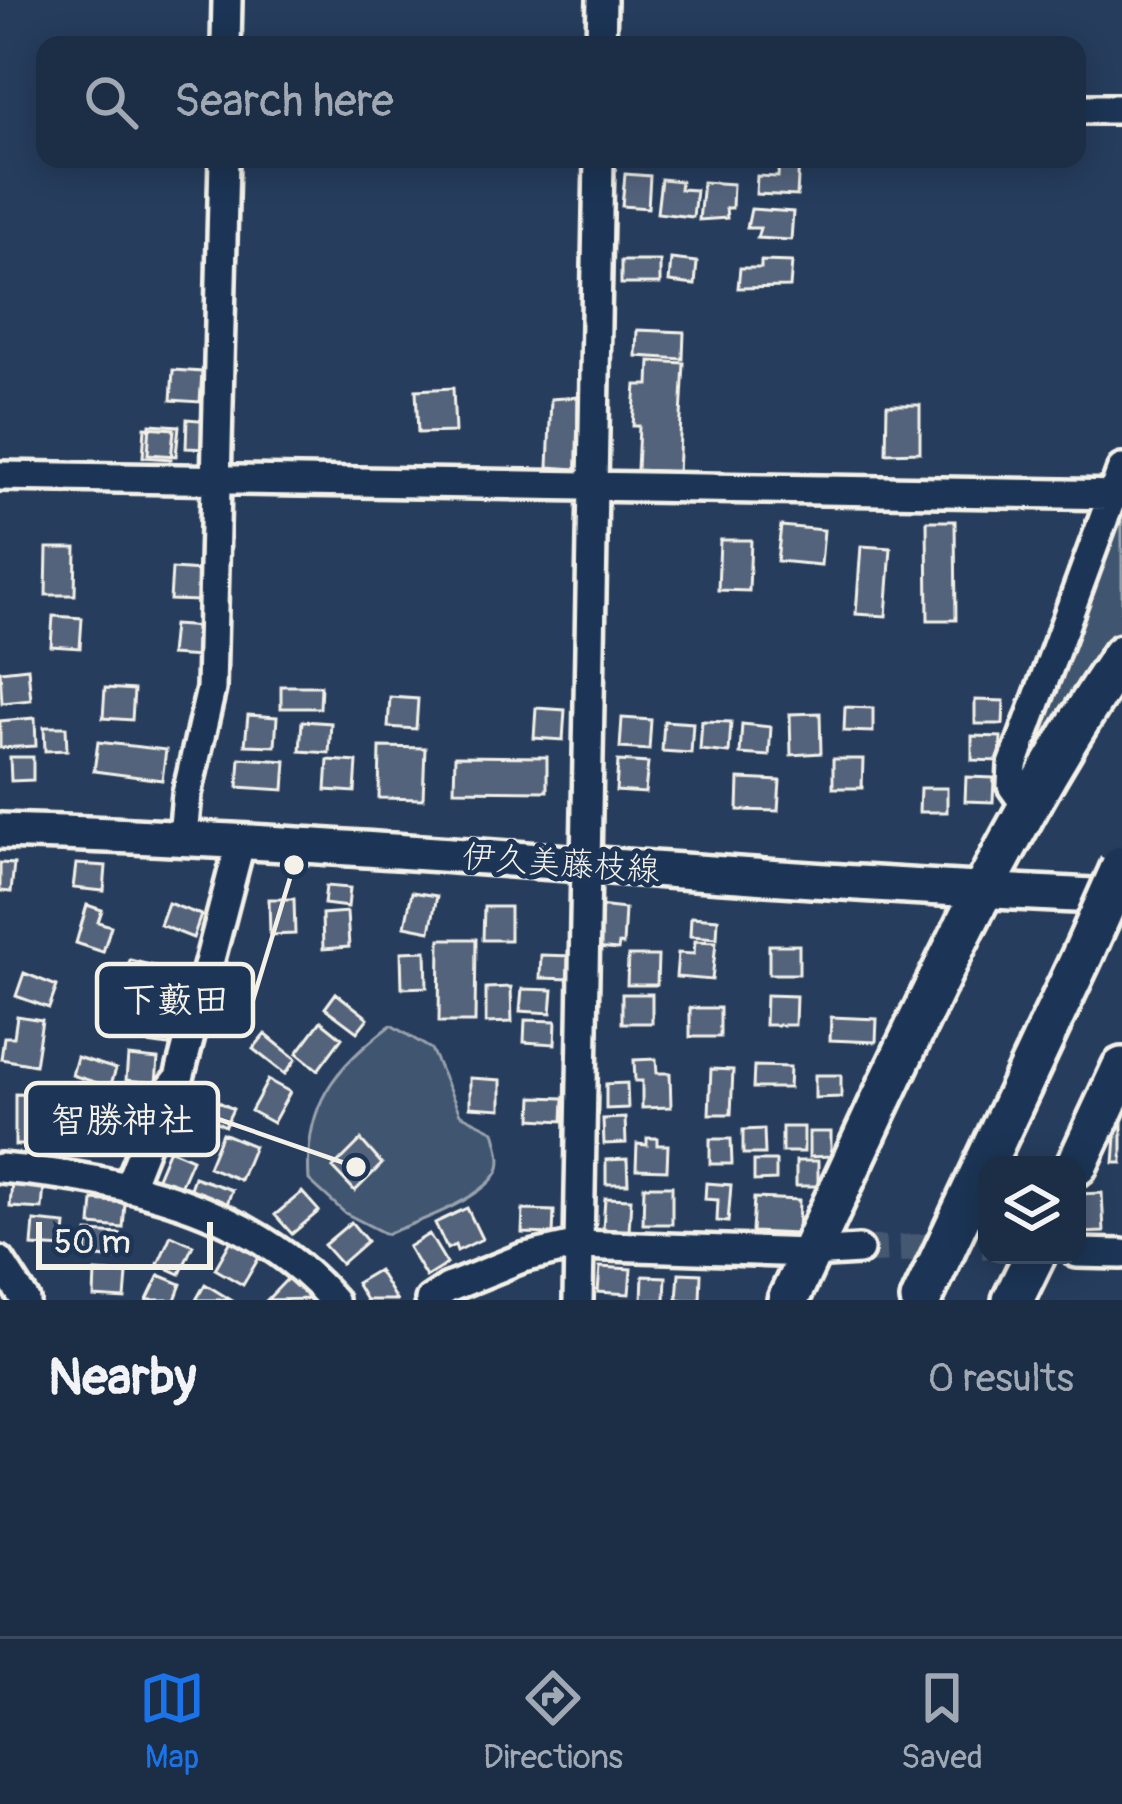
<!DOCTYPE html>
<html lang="en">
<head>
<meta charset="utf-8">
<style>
  body { margin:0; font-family:Pangolin,"Klee One",sans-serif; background:#25364d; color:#f1f3f6 }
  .controls { position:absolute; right:36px; bottom:36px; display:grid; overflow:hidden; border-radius:24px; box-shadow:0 6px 30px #0003 }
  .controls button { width:108px; height:108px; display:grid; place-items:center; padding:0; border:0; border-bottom:3px solid #3a4a5f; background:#1c2e46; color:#f1f3f6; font:60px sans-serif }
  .scale { position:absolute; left:36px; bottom:30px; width:177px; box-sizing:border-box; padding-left:12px; border:6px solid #f4f1e8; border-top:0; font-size:33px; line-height:42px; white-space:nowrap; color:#f4f1e8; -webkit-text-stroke:9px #1d3557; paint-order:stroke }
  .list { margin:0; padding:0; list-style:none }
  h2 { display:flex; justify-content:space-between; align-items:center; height:156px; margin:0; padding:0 48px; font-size:51px }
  h2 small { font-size:39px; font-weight:400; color:#a0a8b3 }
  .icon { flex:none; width:66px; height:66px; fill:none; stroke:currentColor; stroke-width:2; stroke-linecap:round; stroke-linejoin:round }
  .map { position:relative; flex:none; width:1122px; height:1300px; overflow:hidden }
  .search { position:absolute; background:#1c2e46; box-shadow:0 6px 30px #0003; left:36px; right:36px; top:36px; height:132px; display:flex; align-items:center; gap:30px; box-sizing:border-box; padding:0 42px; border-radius:24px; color:#a0a8b3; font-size:45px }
  .sheet { height:336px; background:#1c2e46 }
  nav { display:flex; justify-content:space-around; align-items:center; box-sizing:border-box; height:168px; border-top:3px solid #3a4a5f; background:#1c2e46; font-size:33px; color:#a0a8b3 }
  nav a { display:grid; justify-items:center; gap:6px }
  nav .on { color:#1a73e8 }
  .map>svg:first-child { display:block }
</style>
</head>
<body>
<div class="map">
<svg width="1122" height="1300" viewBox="0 0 1122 1300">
  <rect width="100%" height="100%" fill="#263d5d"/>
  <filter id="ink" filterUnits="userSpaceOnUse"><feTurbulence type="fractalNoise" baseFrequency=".00833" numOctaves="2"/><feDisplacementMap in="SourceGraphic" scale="24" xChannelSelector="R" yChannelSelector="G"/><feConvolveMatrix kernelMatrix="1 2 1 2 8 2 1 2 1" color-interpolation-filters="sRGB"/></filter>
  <g filter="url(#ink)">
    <path fill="#40546f" stroke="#9aa2ac" stroke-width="3" d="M1122,523V632L1037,767L1025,763L1115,528Z
      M391,1025L431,1049L460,1114L494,1131C497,1143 502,1157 499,1168C491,1196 413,1224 386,1234L345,1213L309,1180C304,1105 334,1068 391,1025Z"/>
    <path fill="#52647b" stroke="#f4f1e8" stroke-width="3" d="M779,159H799L797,196L756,194L757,176L778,177Z
      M625,174L650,176L648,208L622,206Z
      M661,179L681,181L680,189L696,190L693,217L657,213Z
      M703,182L733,184L732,208H726L727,218L699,220Z
      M751,209L793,212L791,240L757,238L760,228H747Z
      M671,259L697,262L695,285L669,282Z
      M621,261H660V284H621Z
      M761,261L792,262L790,287L738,288L740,268H761Z
      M637,330L684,332L683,359L636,356Z
      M650,361L684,363L678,472L637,470L639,426H633L636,385H649Z
      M173,370L202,372L200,402L171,400Z
      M453,388L455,432L418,433L416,390Z
      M578,397L577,469L548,467L551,399Z
      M887,405H920V452L886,453Z
      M187,419L211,421L209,449L186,448Z
      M150,424L179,426L176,456L148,454Z
      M145,427L174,429L171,459L143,457Z
      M927,521H955L956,620H928Z
      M781,526L824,530L821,565L777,561Z
      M720,540H751L749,591L718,590Z
      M861,546L891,548L886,616L856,614Z
      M47,548H76L75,595H46Z
      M172,569L201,571L199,601L170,600Z
      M53,616L82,618L80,648L51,646Z
      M173,625L202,627L200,657L170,655Z
      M28,668L31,700L2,703L0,671Z
      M281,686H321L320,708H281Z
      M105,688L134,690L132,720L103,718Z
      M390,697L418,699L416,729L388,727Z
      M975,700L1004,701L1003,724H975Z
      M845,707L873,708V732L844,731Z
      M536,708L565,710L563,740L534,738Z
      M820,713L821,753L791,755L790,714Z
      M248,715L277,717L275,746L245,745Z
      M35,718L36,746L0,748V721Z
      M622,718L651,720L649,750L620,748Z
      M302,721L331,723L329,753L300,751Z
      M664,721L693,723L691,753L662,751Z
      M702,721L731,722L729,753L700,750Z
      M742,724L771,727L769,756L740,754Z
      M44,727H66L67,750L45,751Z
      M972,736L1001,737L1000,761L972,760Z
      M98,742L166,750L162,780L94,771Z
      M380,747L425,748L423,799L379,798Z
      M455,756L547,757V791L454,790Z
      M10,757H33V780L11,781Z
      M240,758L286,761L284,790L238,787Z
      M833,759H863L862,788H833Z
      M328,760L357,762L355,792L326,790Z
      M618,761L648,763L645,793L616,791Z
      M966,777L994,778L993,802L965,801Z
      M739,779L780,781L778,811L738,810Z
      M920,788H947V812H919Z
      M0,863L14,864L11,892L0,891Z
      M76,864L106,866L104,891L73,888Z
      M326,886L350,888L348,907L324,904Z
      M412,892L437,896L430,931L405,926Z
      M269,899H294L295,934L270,935Z
      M168,903L201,915L193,938L160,925Z
      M87,905L102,910L98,922L111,926L103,952L76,943Z
      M599,906L625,909L623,945L619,944L618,950L595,948Z
      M484,907H510V940H483Z
      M347,912L349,947L323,949L322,914Z
      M691,917L718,919L717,938L690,936Z
      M440,939H476L475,1022H439Z
      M695,941L716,942L712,980L676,977L678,953L694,954Z
      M769,945H799V974H769Z
      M426,951L427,987L402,988L401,952Z
      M541,955L572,956L571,979L540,978Z
      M628,956H658L657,985H627Z
      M130,960L183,973L178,994L124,981Z
      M24,973L57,986L49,1008L16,996Z
      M511,987L512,1022L486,1023V988Z
      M522,989L553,990L551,1013L520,1011Z
      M336,993L368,1018L357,1032L325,1008Z
      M622,994H652V1023H622Z
      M766,995L796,996L795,1025H765Z
      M690,1008H720V1037H690Z
      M144,1009L174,1014L169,1046L139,1042Z
      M17,1016L42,1020L35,1065L1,1059L4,1037H14Z
      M831,1017L877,1019L876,1042L830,1040Z
      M525,1020L556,1021L555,1044L524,1042Z
      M321,1021L342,1038L318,1070L297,1053Z
      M265,1034L296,1059L285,1074L253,1049Z
      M128,1056L158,1059L156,1083L126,1080Z
      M77,1057L116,1069L110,1087L72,1075Z
      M656,1059L657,1073H670L671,1107L642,1108V1081H635L634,1060Z
      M754,1066L790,1067L789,1088H753Z
      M711,1069L733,1070L731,1114H709Z
      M815,1075H841V1097L815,1098Z
      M470,1078L501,1080V1109L470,1107Z
      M268,1080L290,1092L273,1123L251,1111Z
      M627,1083L628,1108L606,1109V1084Z
      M197,1091L233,1109L225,1126L189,1108Z
      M15,1094L50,1095L49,1145H15Z
      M533,1097L564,1098L563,1121L532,1119Z
      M625,1118L626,1143L604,1144L603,1119Z
      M1117,1123H1122V1163H1114Z
      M782,1127H804V1152H782Z
      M764,1129L765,1154H743V1130Z
      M809,1132H831V1156L809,1157Z
      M222,1133L254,1146L240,1180L208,1167Z
      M647,1138H657V1145H668L667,1170L636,1169L637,1144L647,1145Z
      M710,1139H731L732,1164H710Z
      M361,1140L382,1164L355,1191L333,1168Z
      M169,1149L192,1159L178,1191L155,1182Z
      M627,1159L628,1184H606V1160Z
      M754,1161H776V1180L754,1181Z
      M796,1161H818V1186H796Z
      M194,1177L232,1190L226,1207L188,1194Z
      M12,1182L44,1185L42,1209L10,1207Z
      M706,1183L731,1185L728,1222L717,1221L718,1200L705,1199Z
      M644,1186H672V1224H643Z
      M302,1192L319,1211L292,1234L275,1215Z
      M1102,1193L1104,1232L1080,1233L1078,1194Z
      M605,1198L631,1199L629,1231L603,1229Z
      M754,1198L799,1200L798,1234L752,1232Z
      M93,1200L125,1203L123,1228L91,1225Z
      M467,1208L482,1239L457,1251L455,1245L447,1249L435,1223Z
      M523,1210L554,1211L553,1234L522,1233Z
      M34,1221L66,1224L64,1248L32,1246Z
      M351,1222L367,1241L341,1264L324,1245Z
      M88,1232L120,1234L118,1259L86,1256Z
      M429,1234L447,1264L426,1277L408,1247Z
      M171,1235L193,1245L180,1274L158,1264Z
      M232,1239L260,1256L243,1285L215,1269Z
      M600,1267L631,1269L629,1294L598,1292Z
      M378,1270L396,1300H366L356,1283Z
      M95,1272L127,1274L125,1299L94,1297Z
      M679,1273L701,1274L700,1300H677Z
      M159,1275L181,1284L175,1300H147Z
      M290,1276L314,1299L267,1300Z
      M643,1276L666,1277L665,1300H642Z
      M205,1284L231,1300H196Z"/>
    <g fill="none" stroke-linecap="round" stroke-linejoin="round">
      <path stroke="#455872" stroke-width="27" stroke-dasharray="27 14" stroke-linecap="butt" d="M859,1250L987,1245"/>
      <defs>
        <path id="minor" d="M226,45L227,0
          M601,45L602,0
          M1077,109H1122
          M0,476L1122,495
          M1027,807L1012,786L1013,765L1122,469
          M183,836L187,794L211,689L224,159
          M0,1168C120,1178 251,1206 333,1300
          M128,1188L164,1097L179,1078L241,840
          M1077,1253L1122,1254
          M0,1261L25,1300
          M430,1300L448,1288L522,1258L579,1245L810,1253L859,1250
          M578,1300L599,159"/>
        <path id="major" d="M0,831C375,842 748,882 1122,897"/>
        <path id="highway" d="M1077,1165L1122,1068
          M788,1300C892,1081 985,856 1122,655
          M921,1300L1083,954
          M1013,1300L1035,1255"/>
      </defs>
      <use href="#minor" stroke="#f4f1e8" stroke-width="36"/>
      <use href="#major" stroke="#f4f1e8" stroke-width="42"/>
      <use href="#highway" stroke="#f4f1e8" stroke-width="48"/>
      <use href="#minor" stroke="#1d3557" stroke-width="27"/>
      <use href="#major" stroke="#1d3557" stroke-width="33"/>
      <use href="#highway" stroke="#1d3557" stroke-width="39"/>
      <defs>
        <path id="highway-bridge" d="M1083,954L1122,866"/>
      </defs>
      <use href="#highway-bridge" stroke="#f4f1e8" stroke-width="48" stroke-linecap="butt"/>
      <use href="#highway-bridge" stroke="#1d3557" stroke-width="39"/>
    </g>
  </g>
  <g text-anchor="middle" stroke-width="10" stroke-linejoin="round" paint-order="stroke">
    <g font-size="33" fill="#f4f1e8" stroke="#1d3557">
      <text transform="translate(561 862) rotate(4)" y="12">伊久美藤枝線</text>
    </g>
  </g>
  <path fill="none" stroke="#f4f1e8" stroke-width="4.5" d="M294 865L253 1000M356 1167L218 1119"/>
  <g fill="#f4f1e8" stroke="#1d3557" stroke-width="4.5">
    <circle cx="294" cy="865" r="12"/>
    <circle cx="356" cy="1167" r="12"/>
  </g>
  <g fill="#1d3557" stroke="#f4f1e8" stroke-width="4.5">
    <rect x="97" y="964" width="156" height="72" rx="12"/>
    <rect x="26" y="1083" width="192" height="72" rx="12"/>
  </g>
  <g font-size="36" text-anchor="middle" font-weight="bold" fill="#f4f1e8">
    <text x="175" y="1012">下藪田</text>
    <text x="122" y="1132">智勝神社</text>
  </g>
</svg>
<div class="controls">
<button><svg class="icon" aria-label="layers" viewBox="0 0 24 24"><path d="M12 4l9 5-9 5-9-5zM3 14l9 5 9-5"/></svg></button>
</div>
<div class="scale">50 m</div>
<div class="search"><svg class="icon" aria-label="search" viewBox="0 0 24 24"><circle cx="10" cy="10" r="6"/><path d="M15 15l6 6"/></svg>Search here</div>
</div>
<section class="sheet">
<h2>Nearby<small>0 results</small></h2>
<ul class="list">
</ul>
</section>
<nav>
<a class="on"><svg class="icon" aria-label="map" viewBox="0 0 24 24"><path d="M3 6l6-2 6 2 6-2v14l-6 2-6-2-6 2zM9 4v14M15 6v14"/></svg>Map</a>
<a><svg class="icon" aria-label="directions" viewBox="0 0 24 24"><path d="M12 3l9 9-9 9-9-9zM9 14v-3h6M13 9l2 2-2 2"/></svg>Directions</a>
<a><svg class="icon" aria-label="saved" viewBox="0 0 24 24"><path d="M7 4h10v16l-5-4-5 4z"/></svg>Saved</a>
</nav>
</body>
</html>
